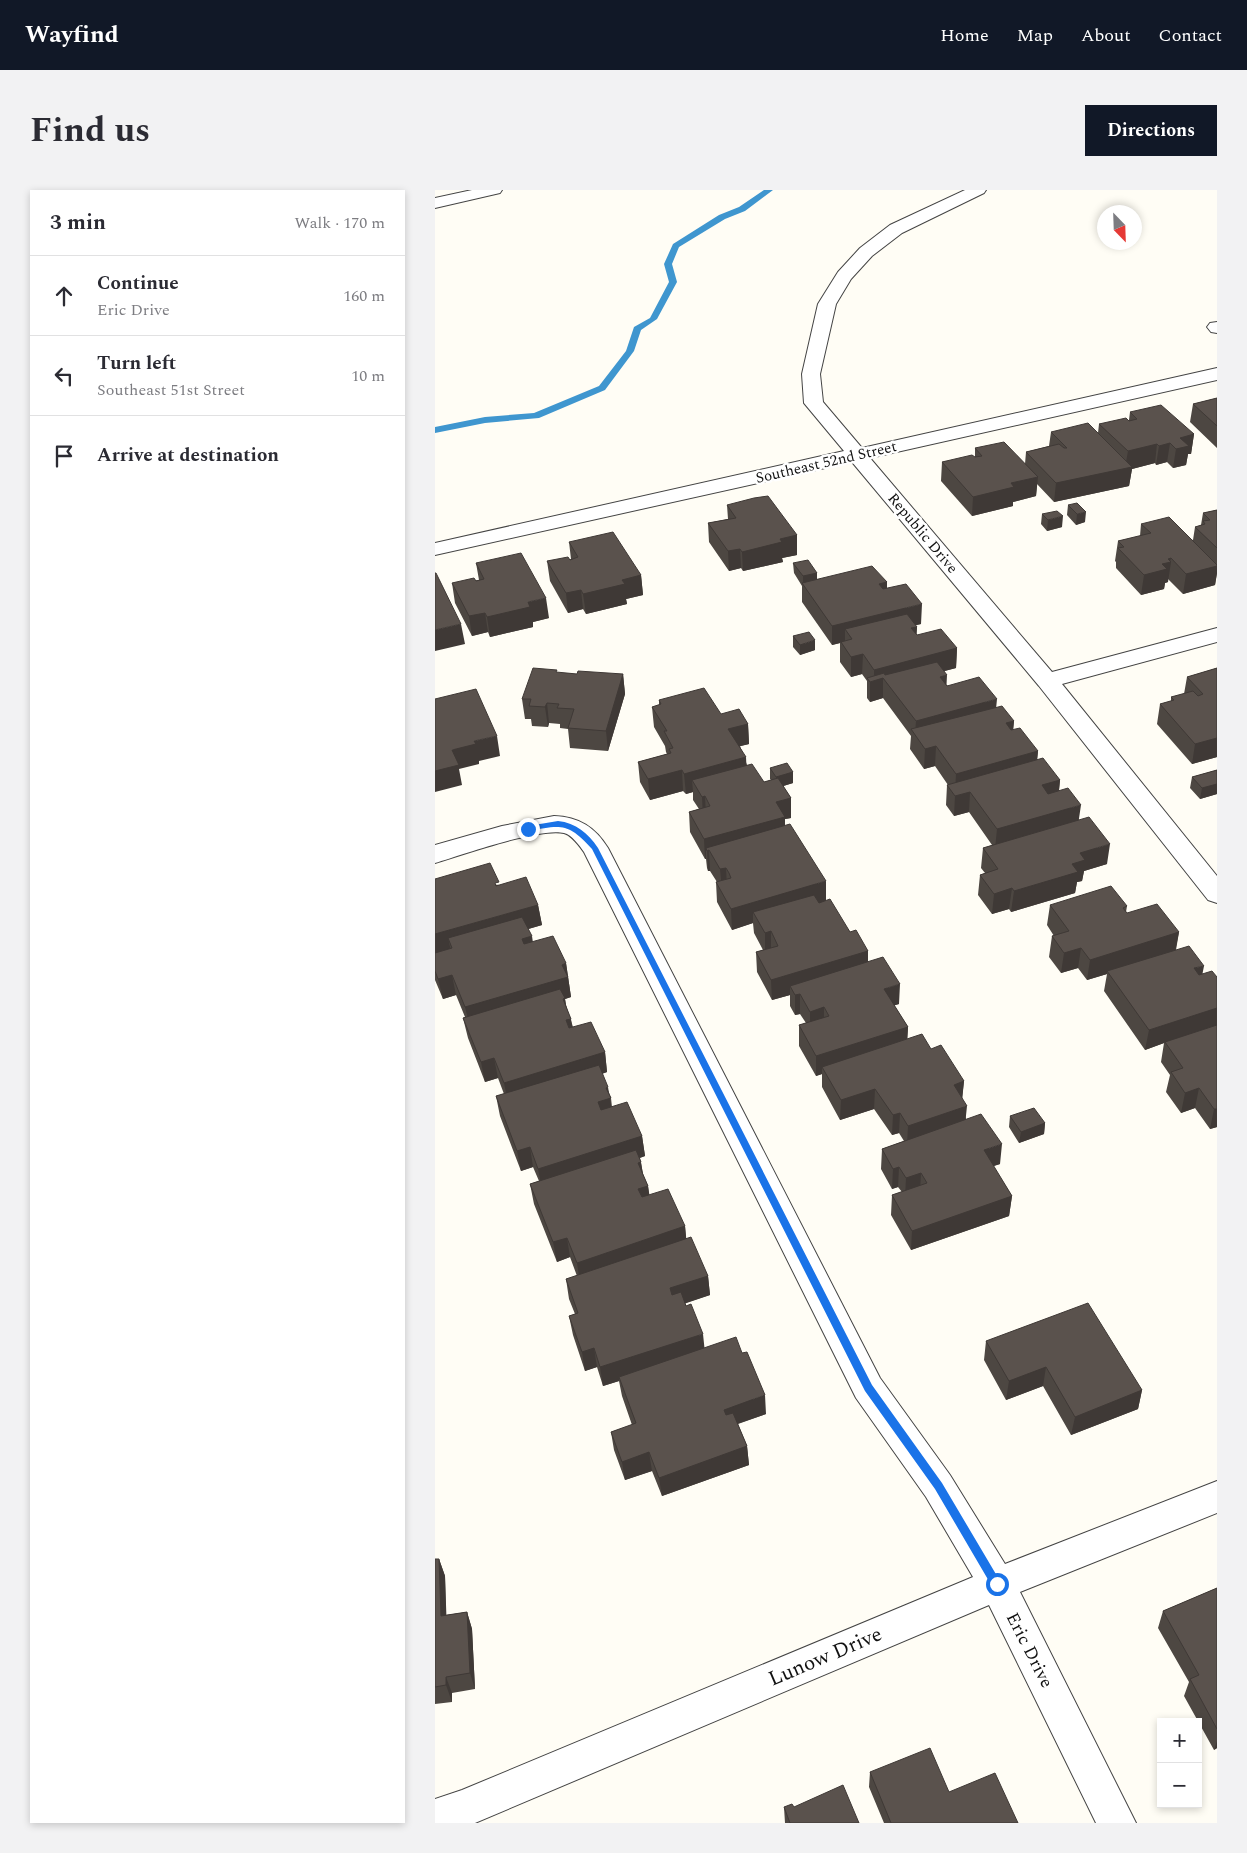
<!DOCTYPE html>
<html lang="en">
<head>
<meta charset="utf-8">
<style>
  body { margin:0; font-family:Spectral,serif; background:#f2f2f3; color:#2b2b33 }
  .controls { position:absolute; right:15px; bottom:15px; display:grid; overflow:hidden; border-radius:0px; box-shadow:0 2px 8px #0003 }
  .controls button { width:45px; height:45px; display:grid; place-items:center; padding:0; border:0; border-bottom:1px solid #e1e1e2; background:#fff; color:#2b2b33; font:25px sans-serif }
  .compass { position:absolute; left:662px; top:15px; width:45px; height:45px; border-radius:50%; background:#fff; box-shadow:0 2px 8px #0003; rotate:157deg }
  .stop { position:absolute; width:15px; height:15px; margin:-11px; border:4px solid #1a73e8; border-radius:50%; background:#fff }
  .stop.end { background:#1a73e8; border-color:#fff; box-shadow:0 1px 5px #0008 }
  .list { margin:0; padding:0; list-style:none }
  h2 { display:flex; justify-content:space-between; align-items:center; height:65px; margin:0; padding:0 20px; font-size:21px }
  h2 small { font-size:16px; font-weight:400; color:#7c7c81 }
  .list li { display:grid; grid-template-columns:32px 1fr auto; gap:15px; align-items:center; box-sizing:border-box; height:80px; padding:0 20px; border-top:1px solid #e1e1e2 }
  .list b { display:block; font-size:19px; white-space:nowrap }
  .list p { margin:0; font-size:16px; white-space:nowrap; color:#7c7c81 }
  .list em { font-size:16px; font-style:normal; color:#7c7c81 }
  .icon { flex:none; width:28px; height:28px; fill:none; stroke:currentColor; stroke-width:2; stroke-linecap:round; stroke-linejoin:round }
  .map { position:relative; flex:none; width:782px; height:1633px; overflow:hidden; border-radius:0px }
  header { display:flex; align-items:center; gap:30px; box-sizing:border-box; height:70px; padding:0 25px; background:#111827; color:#fff }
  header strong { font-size:24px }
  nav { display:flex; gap:28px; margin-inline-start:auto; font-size:18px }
  .intro { display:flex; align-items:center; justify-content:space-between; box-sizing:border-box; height:120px; padding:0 30px }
  h1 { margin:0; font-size:35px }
  .button { padding:12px 22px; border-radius:0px; background:#111827; color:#fff; font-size:18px; font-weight:700 }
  main { display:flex; gap:30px; padding:0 30px }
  aside { flex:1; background:#fff; border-radius:0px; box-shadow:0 2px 8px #0003 }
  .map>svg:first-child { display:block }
</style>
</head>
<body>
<header>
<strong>Wayfind</strong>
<nav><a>Home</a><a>Map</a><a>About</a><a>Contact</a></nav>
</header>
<div class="intro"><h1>Find us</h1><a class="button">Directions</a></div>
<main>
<aside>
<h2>3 min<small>Walk · 170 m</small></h2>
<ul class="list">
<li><svg class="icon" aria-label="ahead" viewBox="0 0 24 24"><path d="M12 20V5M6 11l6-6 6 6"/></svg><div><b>Continue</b><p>Eric Drive</p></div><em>160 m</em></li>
<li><svg class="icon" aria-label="left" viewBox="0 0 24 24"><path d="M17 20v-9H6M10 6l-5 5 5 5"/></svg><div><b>Turn left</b><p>Southeast 51st Street</p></div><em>10 m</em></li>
<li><svg class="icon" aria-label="arrive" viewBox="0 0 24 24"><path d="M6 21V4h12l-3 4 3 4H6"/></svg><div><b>Arrive at destination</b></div></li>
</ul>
</aside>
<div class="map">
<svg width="782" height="1633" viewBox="0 0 782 1633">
  <rect width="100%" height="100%" fill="#fffdf5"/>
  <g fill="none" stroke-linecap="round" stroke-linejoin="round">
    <path fill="#3f96cf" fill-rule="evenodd" d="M329,0H338L310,21L290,29L244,57L237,74L242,92L222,129L206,140L199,161L170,200L104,228L50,233L0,243V237L50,227L99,223L164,196L191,161L199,137L215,128L234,92L229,74L238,54L284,25L304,17Z"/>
    <defs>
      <path id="minor" d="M37,0H67L65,3L0,18V8Z
        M530,0H551L549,3L467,43L437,66L416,89L401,114L385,184L388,212L427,258L782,178V190L435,268L617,482L782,438V452L627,494L782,686V713L773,710L604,496L417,272L0,365V353L409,261L369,213L367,184L383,114L403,82L425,58L455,35Z
        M782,132V143L776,142L772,137L775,133Z
        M119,626C144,627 160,637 173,658L445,1188L515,1285L570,1374L782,1291V1323L585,1402L701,1633H661L554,1415L40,1633H0V1609L27,1600L538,1387L491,1307L421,1208L149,662C144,655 137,645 129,643C105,637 27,665 0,673V655L67,636Z"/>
    </defs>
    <use href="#minor" stroke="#444" stroke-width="2"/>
    <use href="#minor" fill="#fff" fill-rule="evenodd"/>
  </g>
  <path fill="#4d4742" d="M782,208V258L755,232L758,214Z
    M695,222L759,244L756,264H753L751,275L738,278L732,272L721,275L720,273L697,279L694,296L619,312L602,294L601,306L578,312V316L537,326L506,291L507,272L540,267V258L590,274L591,262L614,256L616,242L663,243L664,234L694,230Z
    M292,315L362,345V365L347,368L348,372L308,381L306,378L294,381L274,352L273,333L293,329Z
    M633,315L650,332L641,335L632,325Z
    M782,320V383L780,395L748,404L733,389V392L730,393L729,399L706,405L681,378V372L680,371L683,351L705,346L706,334L758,350L760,337L766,335L768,323Z
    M607,324L627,337L612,341L606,334Z
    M134,352L206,385L208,405L191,409L192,414L151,424L148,419L133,423L115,391L112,371L136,369Z
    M41,373L114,428L98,432V437L55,447L53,442L37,446L20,413L17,393L44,390Z
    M358,373L382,383V389L452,392V398L486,434L480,435L482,437L481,445L522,458L521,478L509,481L511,495L561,517L579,531L578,540L603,561L602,570L625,590L624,600L644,630L672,674L649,681L647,691L642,692L640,703L576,722L574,719L557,724L543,705L545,685L550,683L546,678L548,658L557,655L534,622L519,626L511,615L512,595H513L500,576L489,579L475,559L476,546L448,508L435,512L432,508V491L427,484L416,487L405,472V453L397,455L367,412V396L359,383Z
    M358,446L380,460L365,465L358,457Z
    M782,478V567L757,574L722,534L725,514L736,511V507L749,504L752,487Z
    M123,483L142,484H188L190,504L173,561L135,558L133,539L125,538V534L114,533L113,537L97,536L96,529H90L87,509Z
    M224,510L286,524L313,534L314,554L305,556L312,575L329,592L336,590L335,589V578L358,582V593L348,596L356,608V628L350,629V636L391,711L415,742L433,761V772L464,814L459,815L473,837L472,849L496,859L529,891L527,908L531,929L565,974L558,976L577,1006L574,1026L476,1060L456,1025L457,1005L467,1002L463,997L457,999L446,979L447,959L469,951L464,943L457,945L439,919L405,930L387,897V884L381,886L364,856V835L371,833L365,824L360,825L355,816V805L337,810L322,782L321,762L328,760L319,743L318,733L297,740L282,712L281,692H282L275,681H273L272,678L271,669H270L255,642L254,622L264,619L258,610V602L251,604L248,601L215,610L205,592L203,572L232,564L231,562L230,556L219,537L217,517L224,515Z
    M782,580V604L765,609L755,598L757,587Z
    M0,689L65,695L103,715L107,735L93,739L97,752L131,773L136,807L130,809L131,815L138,837L170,862L172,882L167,884L176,908L177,917L207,946L210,966L205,968L208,984L213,996L214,1005L250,1036L251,1049L273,1086L275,1105L250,1113L269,1158L331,1224L303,1234L312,1256L314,1275L227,1306L217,1281L190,1290L179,1260L176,1242L197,1235L187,1206L184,1191L168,1196L162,1177L150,1181L138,1145L134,1126L140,1124L134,1109L131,1089L142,1086L135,1067L122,1072L99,1014L95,994L104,991L98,977L86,981L65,926L61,906L69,904L63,888L50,892L33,848L28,828L30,827L21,805L8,809L0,790Z
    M615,715L692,716L691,722L692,723L744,742L741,760L768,784L782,787V937L775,939L760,918L746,923L731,902L735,885L726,872L729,853L710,860L669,801L672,784L652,790L643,778L626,783L614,767L617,746H619L612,735Z
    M575,926L610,933L609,944L584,953L574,937Z
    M551,1151L707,1200L703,1219L636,1245L608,1196L571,1210L549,1170Z
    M0,1369H4L10,1386L11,1425L32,1422L37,1439L40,1499L17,1503V1512L0,1514Z
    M782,1398V1558L779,1560L749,1506L754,1492L723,1438L728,1421Z
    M435,1582L514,1602L583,1633H449L434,1597Z
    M349,1617H359L424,1633H350Z"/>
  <path fill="#3f3936" d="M759,244L756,264H753L751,275L738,278L741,259L745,248Z
    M735,253L732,272L721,275L724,256Z
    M722,254L720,273L697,279L694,296L619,312L621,293L690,278L693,261Z
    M603,287L601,306L578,312V316L537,326L538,307L576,293Z
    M651,322L650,332L641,335L642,324Z
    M628,326L627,337L612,341L613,330Z
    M362,345V365L347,368L348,372L308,381L307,362L345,349Z
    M305,359L306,378L294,381L293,361Z
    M736,368L735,372H736L733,392L730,393L729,399L706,405L709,385L727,374L733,369Z
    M782,376V383L780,395L748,404L751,384Z
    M382,383V393H368V386Z
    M206,385L208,405L191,409L192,414L151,424L148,404L187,390Z
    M452,392V412L444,394Z
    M146,400L148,419L133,423L131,403Z
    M111,408L114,428L98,432V437L55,447L52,427L93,412Z
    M487,414L486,434L417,451V449L410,439V452H406L405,453L397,455V436Z
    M50,423L53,442L37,446L34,426Z
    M26,434L30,454L0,461V440Z
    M482,437L481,457L476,438Z
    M380,450V460L365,465V455Z
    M522,458L521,478L454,496L448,488V508L435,512V492L439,491V480Z
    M428,464L427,484L416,487V467Z
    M188,484L190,504L173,561L171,541Z
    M512,485L511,505L505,487Z
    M562,509L560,529L480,545L481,531Z
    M112,513L114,533L113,537L110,517Z
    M579,531L577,551L571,533Z
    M313,534L314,554L294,559L293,539Z
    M62,546L65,566L44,571V574L24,579L27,595L0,602V581L17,560L39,551Z
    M782,548V567L757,574L760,554Z
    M501,556L500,576L489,579L490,559Z
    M603,561L601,581L520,604L521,584Z
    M311,567L312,587L257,590L258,602L251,604L249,584Z
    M247,580L248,601L215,610L213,589Z
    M358,582V593L342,598L341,587Z
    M625,590L623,610L605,616L607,595Z
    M782,594V604L765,609L767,598Z
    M535,602L534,622L519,626L520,606Z
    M270,606L271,626L268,627L267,607Z
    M356,608V628L350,629V647L274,660L275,681H273L272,661L271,658V669H270L269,649L341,612Z
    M646,615L643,635L560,659L562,639Z
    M675,654L672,674L649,681L647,691L642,692L640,703L576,722L579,701L637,674L645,663Z
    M291,678L292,698L287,700L285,679Z
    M391,691V712L318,722V733L297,740L296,719Z
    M577,698L574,719L557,724L559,704Z
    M103,715L107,735L18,761L13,748L16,761L0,766V744Z
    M336,741V761L330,763V743Z
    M744,742L740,762L672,781V784L652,790L655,770Z
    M97,746L100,767L91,769L87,749Z
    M646,758L643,778L626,783L629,763Z
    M433,761V781L355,796V805L337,810L336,790Z
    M131,773L136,807L130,809L133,828L35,837L30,817Z
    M769,776L765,796L759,778Z
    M17,785L21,805L8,809L3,789Z
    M465,794L464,814L448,819L449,799Z
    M365,804V824L360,825V805Z
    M389,817V837L375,842V822Z
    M782,818V837L730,852L729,853L710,860L714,840Z
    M136,829L139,849L131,830Z
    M473,837L472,857L387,877V884L381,886V866Z
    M170,862L172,882L73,913L69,893Z
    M59,868L63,888L50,892L46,872Z
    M529,891L527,911L519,895Z
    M173,897L178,928L166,932L163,912L171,898Z
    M764,898L760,918L746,923L750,903Z
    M440,899L439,919L405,930L406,910Z
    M532,916L530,935L472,956L473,936Z
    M779,919H782V937L775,939Z
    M465,923L464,943L457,945L458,925Z
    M610,933L609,944L584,953L586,942Z
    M207,946L210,966L107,999L103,979Z
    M567,954L565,974L547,980L549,960Z
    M95,957L98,977L86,981L82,961Z
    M206,972L209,991L203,973Z
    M464,977L463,997L457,999L458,979Z
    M486,983L485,1003L470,1008L471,988Z
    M213,996L216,1015L206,1019L203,999Z
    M577,1006L574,1026L476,1060L477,1041Z
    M250,1036L252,1056L145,1092L142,1073Z
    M132,1048L135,1067L122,1072L118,1052Z
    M273,1086L275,1105L237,1118L235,1098Z
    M268,1144L270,1163L184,1187V1191L168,1196L165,1177Z
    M159,1158L162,1177L150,1181L147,1162Z
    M611,1177L608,1196L571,1210L574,1191Z
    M707,1200L703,1219L636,1245L640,1227Z
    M330,1205L331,1224L290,1238L289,1220Z
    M312,1256L314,1275L227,1306L224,1288Z
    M214,1262L217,1281L190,1290L187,1272Z
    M4,1369L10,1386L12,1443L6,1426Z
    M32,1422L37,1439L40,1499L35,1483Z
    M11,1487L17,1503V1512L11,1495Z
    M782,1551V1558L779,1560Z"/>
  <path fill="#5a524d" stroke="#3f3936" d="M782,208V236L758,214Z
    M726,215L759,244L745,248L754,256L741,259L735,253L724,256L722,254L693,261L664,234L691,228L694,231L702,229L695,222Z
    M653,233L697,277L621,293L591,262L624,254L629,258H632L616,242Z
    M569,252L603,287L576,293L579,297L538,307L507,272L537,265L540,267L547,266L540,258Z
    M333,306L362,345L345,349L347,352L307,362L305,359L293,361L273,333L301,328L292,315L319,308Z
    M642,313L651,322L642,324L633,315Z
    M782,320V358L760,337L770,334L768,331L775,330L768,323Z
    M622,321L628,326L613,330L607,324Z
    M734,327L782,375V376L751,384L736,368L733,369L736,372L727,374L732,379L709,385L683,358L689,357L683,351L716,343L706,334Z
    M178,342L206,385L187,390L190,394L148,404L146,400L131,403L112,371L133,367L135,370L143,367L134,352Z
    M86,363L111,408L93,412L95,417L52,427L50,423L34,426L17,393L39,388L41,391L49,389L41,373Z
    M373,370L382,383L368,386L358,373Z
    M437,376L452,392L444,394L448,399L471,394L487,414L397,436L367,393Z
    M0,383H1L26,434L0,440Z
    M472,424L482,437L476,438L482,445L506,439L522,458L439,480L428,464L416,467L406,452L417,449L410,439Z
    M374,442L380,450L365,455L358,446Z
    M502,472L512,485L505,487L512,496L544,487L562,509L481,531L448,488L435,492L432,488L449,483L450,485Z
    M98,478L122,480L121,482L142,484L143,481L188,484L171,541L133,538L139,519L122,518L124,514L112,513L110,517L94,516L96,509H87Z
    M782,478V548L760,554L725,514L739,510L736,507L758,501L763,506L768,504L752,487Z
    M269,498L286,524L304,519L313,534L293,539L311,567L249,584L247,580L213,589L203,572L236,563L234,559L238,558L229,541H232L217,517L226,514L224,510Z
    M41,499L62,546L39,551L41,554L17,560L24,575L0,581V509Z
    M567,516L579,531L571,533L576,540L585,538L603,561L521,584L501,556L490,559L476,539Z
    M608,568L625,590L607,595L613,604L633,598L646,615L562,639L535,602L520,606L512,595Z
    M352,573L358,582L341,587L335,578Z
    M317,574L329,592L343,588L356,608L341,612L350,627L269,649L254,622L275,616L270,606L267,607L257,590Z
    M782,580V594L767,598L757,587Z
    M654,627L675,654L645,663L650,670L637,674L643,682L579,701L577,698L559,704L545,685L563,679L548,658Z
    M355,634L391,691L296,719L281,692L296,688L294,683L291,678L285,679L274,660L272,661L271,658Z
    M55,673L64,692L60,693L61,696L91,687L103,715L0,744V689Z
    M676,696L692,716L688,718L692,723L722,714L744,742L655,770L646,758L629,763L617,746L634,741L615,715Z
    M379,705L384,713L395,709L415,742L421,740L433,761L336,790L321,762L343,756L336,741L330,743L318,722Z
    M87,727L97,746L87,749L89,754L118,746L131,773L127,775L133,787L30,817L17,785L3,789L0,781V763L17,758L13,748Z
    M754,756L769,776L759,778L764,785L777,781L782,787V818L714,840L672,781Z
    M448,767L465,794L449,799L473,837L381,866L364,835L394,826L389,817L375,822L365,804L360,805L355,796Z
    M125,799L130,808L128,809L136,829L131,830L134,838L156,832L170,862L69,893L59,868L46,872L28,828Z
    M782,835V919H779L764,898L750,903L736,882L748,878L730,852Z
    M487,844L496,859L506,855L529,891L519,895L532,916L473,936L465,923L458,925L440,899L406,910L387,877Z
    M164,875L173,897L171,898L176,908L163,912L166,920L192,912L207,946L103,979L95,957L82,961L61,906Z
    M599,918L610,933L586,942L575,926Z
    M546,924L567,954L549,960L577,1006L477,1041L457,1005L492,993L486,983L471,988L464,977L458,979L447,959Z
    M201,960L206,972L203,973L213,996L203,999L207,1007L233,999L250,1036L142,1073L132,1048L118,1052L95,994Z
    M256,1047L273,1086L235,1098L237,1105L246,1102L251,1116L256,1114L268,1144L165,1177L159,1158L147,1162L134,1126L143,1123L131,1089Z
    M653,1113L707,1200L640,1227L611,1177L574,1191L551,1151Z
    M301,1147L307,1163L312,1162L330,1205L289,1220L291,1225L298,1223L312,1256L224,1288L214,1262L187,1272L176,1242L201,1233L184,1187Z
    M0,1369H4L6,1426L32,1422L35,1483L11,1487V1495L0,1497Z
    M782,1398V1539L755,1489L764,1485L728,1421Z
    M495,1558L514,1602L560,1583L583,1633H456L435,1582Z
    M408,1595L424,1633H355L349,1617L357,1614L359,1617Z"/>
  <path fill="#1a73e8" d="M123,631C141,633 153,643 163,658L437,1195L507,1293L565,1391L567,1394L565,1398H558L500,1299L430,1201L157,659C133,632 126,635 93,641L89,639L93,636Z"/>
  <g text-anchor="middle" stroke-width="5" stroke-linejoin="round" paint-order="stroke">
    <g font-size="15" fill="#111" stroke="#fff">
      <text transform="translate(391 272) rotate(-13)" y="5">Southeast 52nd Street</text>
      <text transform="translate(488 343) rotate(50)" y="5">Republic Drive</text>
    </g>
    <g font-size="18" fill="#111" stroke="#fff">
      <text transform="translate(595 1460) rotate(63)" y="6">Eric Drive</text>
    </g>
    <g font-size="21" fill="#111" stroke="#fff">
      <text transform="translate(390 1466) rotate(-23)" y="7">Lunow Drive</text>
    </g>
  </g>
</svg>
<div class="controls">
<button>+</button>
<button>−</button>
</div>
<svg class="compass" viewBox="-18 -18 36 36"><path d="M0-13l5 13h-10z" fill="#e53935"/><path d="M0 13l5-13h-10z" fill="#7c7c81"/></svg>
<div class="stop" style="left:562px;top:1394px"></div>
<div class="stop end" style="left:93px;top:639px"></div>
</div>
</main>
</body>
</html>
